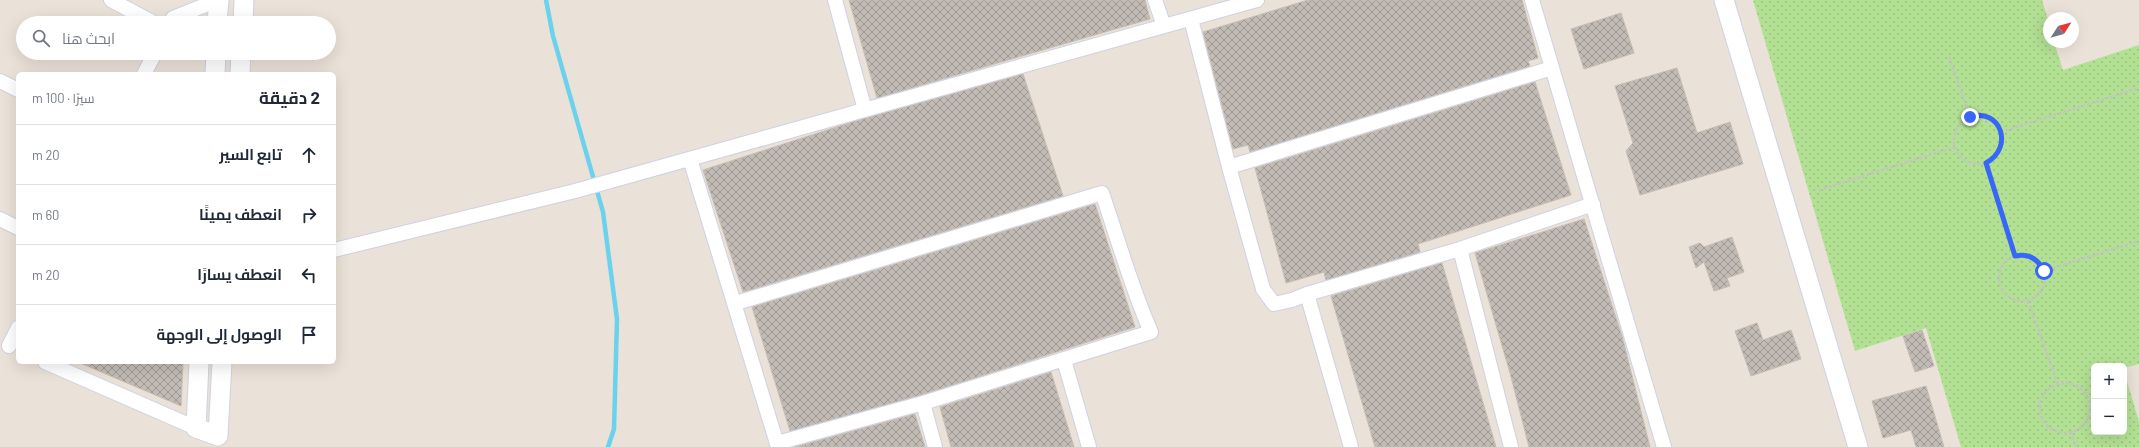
<!DOCTYPE html>
<html lang="ar">
<head>
<meta charset="utf-8">
<style>
  body { margin:0; font-family:Barlow,Cairo,sans-serif; background:#f6f6f7; color:#1f2937; direction:rtl }
  .controls { position:absolute; right:12px; bottom:12px; display:grid; overflow:hidden; border-radius:6px; box-shadow:0 4px 16px #0002 }
  .controls button { width:36px; height:36px; display:grid; place-items:center; padding:0; border:0; border-bottom:1px solid #e0e1e3; background:#fff; color:#1f2937; font:20px sans-serif }
  .compass { position:absolute; left:2043px; top:12px; width:36px; height:36px; border-radius:50%; background:#fff; box-shadow:0 4px 16px #0002; rotate:54deg }
  .stop { position:absolute; width:12px; height:12px; margin:-9px; border:3px solid #3766f9; border-radius:50%; background:#fff }
  .stop.end { background:#3766f9; border-color:#fff; box-shadow:0 1px 4px #0008 }
  .list { margin:0; padding:0; list-style:none }
  h2 { display:flex; justify-content:space-between; align-items:center; height:52px; margin:0; padding:0 16px; font-size:17px }
  h2 small { font-size:13px; font-weight:400; color:#747a83 }
  .list li { display:grid; grid-template-columns:26px 1fr auto; gap:12px; align-items:center; box-sizing:border-box; height:60px; padding:0 16px; border-top:1px solid #e0e1e3 }
  .list b { display:block; font-size:15px; white-space:nowrap }
  .list em { font-size:13px; font-style:normal; color:#747a83 }
  .icon { flex:none; width:22px; height:22px; fill:none; stroke:currentColor; stroke-width:2; stroke-linecap:round; stroke-linejoin:round }
  .map { position:relative; flex:none; width:2139px; height:447px; overflow:hidden; direction:ltr }
  .search { position:absolute; background:#fff; box-shadow:0 4px 16px #0002; left:16px; top:16px; width:320px; height:44px; display:flex; align-items:center; gap:10px; box-sizing:border-box; padding:0 14px; border-radius:22px; color:#747a83; font-size:15px }
  .panel { position:absolute; background:#fff; box-shadow:0 4px 16px #0002; left:16px; top:72px; width:320px; height:292px; border-radius:6px; direction:rtl }
  .map>svg:first-child { display:block }
</style>
</head>
<body>
<div class="map">
<svg width="2139" height="447" viewBox="0 0 2139 447">
  <defs>
    <pattern id="park-dots" width="8" height="8" patternUnits="userSpaceOnUse"><rect width="8" height="8" fill="#b3e194"/><path d="M2 2h.1M6 6h.1" fill="none" stroke="#9ac180" stroke-width="1.8" stroke-linecap="round"/></pattern>
    <pattern id="building-cross-hatch" width="8" height="8" patternUnits="userSpaceOnUse"><rect width="8" height="8" fill="#c2bbb5"/><path d="M0 0l8 8M0 8l8-8" fill="none" stroke="#9e9893"/></pattern>
  </defs>
  <rect width="100%" height="100%" fill="#eae1d8"/>
  <path fill="url(#park-dots)" d="M1753,0H2042L2049,23V42H2054L2063,70L2139,45V364L2124,368V366H2094V432H2124V371L2139,422V447H1961L1926,328L1855,351Z"/>
  <g fill="none" stroke-linecap="round" stroke-linejoin="round">
    <path stroke="#6ad2ed" stroke-width="4.5" d="M546,0L553,36L603,212L617,319L614,429L608,447"/>
  </g>
  <path fill="url(#building-cross-hatch)" stroke="#c5bdb2" d="M849,0H1145L1150,19L877,98Z
    M1308,0H1522L1538,58L1528,61L1530,66L1250,152L1248,145L1233,149L1203,32Z
    M1621,13L1634,53L1584,69L1571,29Z
    M1677,68L1697,133L1730,122L1743,164L1640,195L1626,151L1633,143L1615,86Z
    M1023,74L1063,196L743,292L703,170L852,122Z
    M1535,82L1571,195L1418,244L1420,252L1326,280L1324,272L1286,283L1255,168Z
    M1095,204L1135,327L921,395L790,431L752,307Z
    M1584,219L1622,336L1650,447H1529L1510,373L1475,253Z
    M1732,237L1744,272L1727,278L1730,286L1714,291L1704,262L1696,268L1689,247L1700,243L1704,247Z
    M1442,263L1496,447H1375L1331,296Z
    M1757,323L1763,340L1791,330L1801,359L1751,376L1735,331Z
    M1922,330L1934,366L1915,372L1903,336Z
    M78,362H183L181,406Z
    M1051,372L1074,447H951L940,407Z
    M1926,386L1944,447H1916L1911,430L1883,438L1872,401Z
    M915,414L925,447H795Z"/>
  <g fill="none" stroke-linecap="round" stroke-linejoin="round">
    <defs>
      <path id="street" d="M111,0L154,23
        M835,0L865,110
        M1155,0L1164,26
        M1532,0L1664,447
        M1191,19L1229,167L1263,289L1274,304L1292,300L1307,294L1460,249L1593,204
        M170,23L173,18L218,0
        M144,74L155,53
        M0,81L18,90
        M690,159L778,447
        M1229,167L1552,68
        M0,219L18,228
        M1460,249L1511,447
        M334,250L575,191L1257,0
        M1307,294L1351,447
        M736,303L1102,193C1118,239 1131,287 1151,332L923,403L777,443
        M9,346L18,328
        M1064,360L1089,447
        M45,362L196,428
        M923,403L935,447"/>
      <path id="secondary" d="M1724,0L1858,447
        M217,23L219,0
        M243,23L244,0
        M215,74L216,53
        M240,74L241,53
        M199,362L196,428L218,436L222,362"/>
    </defs>
    <use href="#street" stroke="#ced2e1" stroke-width="16"/>
    <use href="#secondary" stroke="#ced2e1" stroke-width="21"/>
    <path stroke="#c3c3c3" stroke-width="2.5" stroke-dasharray="3 2" stroke-linecap="butt" d="M1949,57L1970,117
      M1954 140a24 24 0 1 1 48 0a24 24 0 1 1-48 0Z
      M2001,132L2139,88
      M1986,163L2015,256
      M1819,190L1955,147
      M1999 278a23 23 0 1 1 46 0a23 23 0 1 1-46 0Z
      M2044,271L2139,241
      M2028,301L2058,384
      M2040 408a25 25 0 1 1 50 0a25 25 0 1 1-50 0Z
      M2071,432L2076,447"/>
    <use href="#street" stroke="#fff" stroke-width="14"/>
    <use href="#secondary" stroke="#fff" stroke-width="19"/>
  </g>
  <g fill="none" stroke-linecap="round" stroke-linejoin="round">
    <path stroke="#3766f9" stroke-width="5" d="M1970,117C2000,107 2015,147 1986,163L2015,256C2029,253 2038,259 2044,271"/>
  </g>
</svg>
<div class="controls">
<button>+</button>
<button>−</button>
</div>
<svg class="compass" viewBox="-18 -18 36 36"><path d="M0-13l5 13h-10z" fill="#e53935"/><path d="M0 13l5-13h-10z" fill="#747a83"/></svg>
<div class="stop" style="left:2044px;top:271px"></div>
<div class="stop end" style="left:1970px;top:117px"></div>
<div class="search"><svg class="icon" aria-label="search" viewBox="0 0 24 24"><circle cx="10" cy="10" r="6"/><path d="M15 15l6 6"/></svg>ابحث هنا</div>
<section class="panel">
<h2>2 دقيقة<small>سيرًا · 100 m</small></h2>
<ul class="list">
<li><svg class="icon" aria-label="ahead" viewBox="0 0 24 24"><path d="M12 20V5M6 11l6-6 6 6"/></svg><div><b>تابع السير</b></div><em>20 m</em></li>
<li><svg class="icon" aria-label="right" viewBox="0 0 24 24"><path d="M7 20v-9h11M14 6l5 5-5 5"/></svg><div><b>انعطف يمينًا</b></div><em>60 m</em></li>
<li><svg class="icon" aria-label="left" viewBox="0 0 24 24"><path d="M17 20v-9H6M10 6l-5 5 5 5"/></svg><div><b>انعطف يسارًا</b></div><em>20 m</em></li>
<li><svg class="icon" aria-label="arrive" viewBox="0 0 24 24"><path d="M6 21V4h12l-3 4 3 4H6"/></svg><div><b>الوصول إلى الوجهة</b></div></li>
</ul>
</section>
</div>
</body>
</html>
